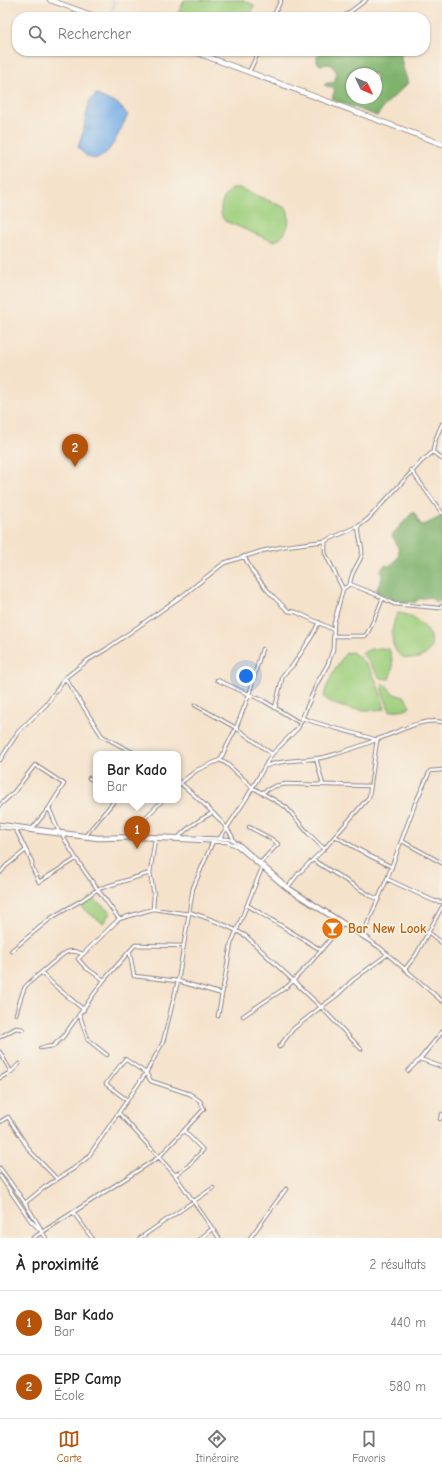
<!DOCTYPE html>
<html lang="fr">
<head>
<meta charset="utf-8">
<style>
  body { margin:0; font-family:"Comic Neue",sans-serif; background:#f2f2f2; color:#222 }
  .compass { position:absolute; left:346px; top:68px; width:36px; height:36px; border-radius:50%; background:#fff; box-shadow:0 1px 3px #0004; rotate:134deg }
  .you { position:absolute; left:246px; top:676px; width:14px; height:14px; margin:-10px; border:3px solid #fff; border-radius:50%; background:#1a73e8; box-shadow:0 0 0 6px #1a73e833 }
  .badge { display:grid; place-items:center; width:26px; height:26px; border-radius:50%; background:#b45309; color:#fff; font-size:13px; font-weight:700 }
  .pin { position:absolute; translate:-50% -33px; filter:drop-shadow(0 1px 2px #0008) }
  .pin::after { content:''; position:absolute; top:21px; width:14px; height:12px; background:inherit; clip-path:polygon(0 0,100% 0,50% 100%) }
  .popup { position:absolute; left:93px; top:751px; width:88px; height:52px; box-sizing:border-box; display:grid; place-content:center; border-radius:8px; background:#fff; filter:drop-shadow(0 1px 3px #0005); font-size:13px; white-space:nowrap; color:#767676 }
  .popup b { font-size:15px; color:#222 }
  .popup::after { content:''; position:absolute; left:50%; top:100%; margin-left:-8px; border:8px solid transparent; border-top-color:#fff }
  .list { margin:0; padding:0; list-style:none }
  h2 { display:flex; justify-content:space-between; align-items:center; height:52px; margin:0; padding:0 16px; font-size:17px }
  h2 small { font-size:13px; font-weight:400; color:#767676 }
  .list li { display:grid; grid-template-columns:26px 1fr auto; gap:12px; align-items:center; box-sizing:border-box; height:64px; padding:0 16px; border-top:1px solid #e0e0e0 }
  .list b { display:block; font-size:15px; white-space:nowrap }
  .list p { margin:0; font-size:13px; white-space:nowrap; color:#767676 }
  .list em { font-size:13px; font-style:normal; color:#767676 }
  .icon { flex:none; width:22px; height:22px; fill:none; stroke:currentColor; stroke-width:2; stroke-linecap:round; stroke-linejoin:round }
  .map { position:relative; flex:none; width:442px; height:1238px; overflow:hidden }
  .search { position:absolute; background:#fff; box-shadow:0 1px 3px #0004; left:12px; right:12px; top:12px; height:44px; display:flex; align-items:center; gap:10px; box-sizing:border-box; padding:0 14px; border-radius:16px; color:#767676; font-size:15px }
  .sheet { height:180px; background:#fff }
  nav { display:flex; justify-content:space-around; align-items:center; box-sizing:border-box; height:56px; border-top:1px solid #e0e0e0; background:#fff; font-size:11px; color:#767676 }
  nav a { display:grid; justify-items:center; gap:2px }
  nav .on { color:#b45309 }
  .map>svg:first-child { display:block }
</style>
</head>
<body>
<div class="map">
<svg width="442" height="1238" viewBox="0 0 442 1238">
  <rect width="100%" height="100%" fill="#f7f3e8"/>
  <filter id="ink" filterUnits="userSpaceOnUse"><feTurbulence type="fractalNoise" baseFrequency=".025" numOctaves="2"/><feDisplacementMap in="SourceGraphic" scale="8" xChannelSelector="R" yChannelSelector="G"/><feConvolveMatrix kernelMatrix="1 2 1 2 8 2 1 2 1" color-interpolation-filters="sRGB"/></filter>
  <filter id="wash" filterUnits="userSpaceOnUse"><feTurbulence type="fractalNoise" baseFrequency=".012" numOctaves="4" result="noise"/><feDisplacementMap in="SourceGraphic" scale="16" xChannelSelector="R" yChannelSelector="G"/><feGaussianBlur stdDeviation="0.9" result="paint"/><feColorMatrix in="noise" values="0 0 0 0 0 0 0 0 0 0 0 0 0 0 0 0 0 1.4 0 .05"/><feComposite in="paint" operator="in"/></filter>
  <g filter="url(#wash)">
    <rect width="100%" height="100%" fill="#f5e2cb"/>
    <path fill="#9fcf7d" stroke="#60785c" d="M184,0H242L254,5L250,17H184L178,14Z
      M234,188H239L286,208C293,218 286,241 272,241L225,221C216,211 223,194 234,188Z
      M398,613C409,613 429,626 431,639C432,642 431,645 431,648C429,650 427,653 425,655C416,661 400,660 395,649C390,640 392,622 398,613Z
      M382,648L389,649C393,660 394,668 389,679L380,678L362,653L371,649Z
      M352,652C374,667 378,685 385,709C365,711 339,711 324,697C326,684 338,663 346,653Z
      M382,684C388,684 387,688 392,692C395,695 400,696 405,697L410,707L407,709L390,711L383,694Z
      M90,897L111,912L103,923L82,908Z"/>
    <path fill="#7fb26c" stroke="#506a54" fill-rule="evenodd" d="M326,51H401C400,61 405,73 408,83L384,106L377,116L334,100L332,99L335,89L324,85L327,83H334L337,73L332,65L329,64L320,65L317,62V57L320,53ZM352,74H376V98H352Z
      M412,513H415L420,524L424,525L442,516V601L436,602L430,597L418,599L416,602C396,603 392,600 376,591L382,578L381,570L385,565L389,566C404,556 399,549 392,535Z"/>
    <path fill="#78afe7" stroke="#4d6891" d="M96,94L103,98L118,104L128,115C117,134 103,180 78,147L83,132L89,102Z"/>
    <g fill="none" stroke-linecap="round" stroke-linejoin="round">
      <path stroke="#78afe7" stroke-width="1" d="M109,16L114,6V2L112,0"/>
    </g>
  </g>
  <g filter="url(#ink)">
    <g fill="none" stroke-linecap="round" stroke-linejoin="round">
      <defs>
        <path id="street" d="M273,17L281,0
          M343,17L366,0
          M258,55L268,51
          M249,72L259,51
          M433,452L442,459
          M411,470L442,513
          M244,556L252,571L268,591L288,611L296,612L334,630
          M350,584L377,595L394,604L439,608L442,606
          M343,589L350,584C351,570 360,564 362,554C363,545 357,535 359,526
          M334,636H365C371,630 379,607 383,598
          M65,678L102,736L136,754
          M217,680L264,701L300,723
          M195,705L236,728L272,754
          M275,708L283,675L293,665L312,636L319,622
          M316,758L323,785
          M0,760L18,732L46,705L65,678L88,660L105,650L186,593L224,563L262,551L286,546L325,541L359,526L368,519L422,461L433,452C433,442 438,434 442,424
          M220,760L236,728L249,695L262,649
          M266,766C287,758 308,762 329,756C346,751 362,746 378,739C399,732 420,718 442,722
          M89,778L96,782
          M178,781C192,793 230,825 234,841
          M178,785L197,770L220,760L227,764L252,787L286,807L308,833L324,849
          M261,793L275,786L286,784L371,786
          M0,805L14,792L35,765L64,784L49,808L32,829
          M49,808L59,832
          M0,824L98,837L143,836L229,839L239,844L288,887L369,939
          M0,827L98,839L142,838L227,842L237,846L287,889L379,947L442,1001
          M249,827L270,838L278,844L260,863
          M16,830L32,862V867L39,882L76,859
          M86,835L115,800
          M63,836C78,866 100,891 119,919
          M132,836L138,825L163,800
          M335,836L370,856L392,867
          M178,838C187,827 199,820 212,813
          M220,838L246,799L272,754L298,728L317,683L328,664L333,649L334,623L343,589L325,553V541
          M402,841L442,863
          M313,860L371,896L379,899
          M0,873L6,866L26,850
          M387,879L434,901L442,902
          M288,887L298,874L324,849L369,797L377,740C352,732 327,727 302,718
          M247,905L321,950
          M153,909L154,895L150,873L155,839
          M189,912C209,918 229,926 246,936L321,1007L336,996L353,980L388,954
          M428,932L442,943
          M363,934L387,879L415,804L430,771L442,770
          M11,951L51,918L82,900L98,889L150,873
          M130,954L134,976L178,981L222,994
          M405,969L416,955L442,907
          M42,973L54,985L84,1010
          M104,980L86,968L78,959L119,919L153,909L189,914
          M16,1014C19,1005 21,995 25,987C27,984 65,952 67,952C73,950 77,952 83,954
          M80,1016L88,1040L107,1055
          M218,1016L231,944L262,868
          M243,1016L288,986L311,962L343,924
          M0,1037L16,1028L23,1029
          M279,1047L293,1029L321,1007L361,1049
          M40,1048L53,1046L63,1037L104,980L135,945L184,946
          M0,1052L11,1072
          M420,1059L442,1067
          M408,1071L420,1059L442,1032
          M0,1078L11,1072L19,1064
          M119,1113L175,1175L219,1238
          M440,1119L442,1114
          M0,1122L8,1117L30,1151L57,1179
          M0,1168L25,1203L41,1229
          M175,1175L188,1166L203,1150L184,1131
          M0,1176L31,1221L42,1232L46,1238
          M25,1203L45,1187L73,1169L88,1157L146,1073L163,1042L178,981L193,888L213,841
          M73,1212L92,1238
          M33,1238L159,1157L204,1109L200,1101L190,1094L151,1081L146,1073L125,1059L106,1084L127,1100
          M140,1238L213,1188
          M201,1238L212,1229
          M250,1238L286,1189"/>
        <path id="highway" d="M50,0L97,17
          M192,51L442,144"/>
      </defs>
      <use href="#street" stroke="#8c8283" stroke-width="4.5"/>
      <use href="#highway" stroke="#8c8283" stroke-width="6"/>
      <use href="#street" stroke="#fff" stroke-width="2.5"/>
      <use href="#highway" stroke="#fff" stroke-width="4.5"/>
    </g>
  </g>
  <defs>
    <symbol id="bar-disc" viewBox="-11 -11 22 22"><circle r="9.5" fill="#e8710a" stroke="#f7f3e8"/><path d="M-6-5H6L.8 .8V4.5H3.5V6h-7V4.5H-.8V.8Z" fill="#fff"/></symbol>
  </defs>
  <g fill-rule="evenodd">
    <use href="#bar-disc" x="320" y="916" width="25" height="25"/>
  </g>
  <g text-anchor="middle" stroke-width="3.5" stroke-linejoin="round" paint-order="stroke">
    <g font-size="13" font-weight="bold" fill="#c56008" stroke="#f7f3e8" text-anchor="start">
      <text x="348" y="933">Bar New Look</text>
    </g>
  </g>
</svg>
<svg class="compass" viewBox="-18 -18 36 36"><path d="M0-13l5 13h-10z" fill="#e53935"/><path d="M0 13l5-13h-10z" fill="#767676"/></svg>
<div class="you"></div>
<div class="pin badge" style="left:137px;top:849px">1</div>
<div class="popup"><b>Bar Kado</b>Bar</div>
<div class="pin badge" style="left:75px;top:467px">2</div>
<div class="search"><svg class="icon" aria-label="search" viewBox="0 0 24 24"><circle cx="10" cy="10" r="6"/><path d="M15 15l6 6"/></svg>Rechercher</div>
</div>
<section class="sheet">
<h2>À proximité<small>2 résultats</small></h2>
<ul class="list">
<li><span class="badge">1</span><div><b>Bar Kado</b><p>Bar</p></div><em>440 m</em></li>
<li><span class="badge">2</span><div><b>EPP Camp</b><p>École</p></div><em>580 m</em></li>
</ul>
</section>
<nav>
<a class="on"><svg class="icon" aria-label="map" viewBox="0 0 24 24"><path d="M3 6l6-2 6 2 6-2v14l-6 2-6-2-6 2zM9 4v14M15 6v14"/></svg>Carte</a>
<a><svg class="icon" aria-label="directions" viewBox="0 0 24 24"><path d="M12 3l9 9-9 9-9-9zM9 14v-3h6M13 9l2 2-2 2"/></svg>Itinéraire</a>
<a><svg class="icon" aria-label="saved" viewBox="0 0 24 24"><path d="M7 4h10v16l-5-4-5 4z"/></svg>Favoris</a>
</nav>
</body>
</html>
